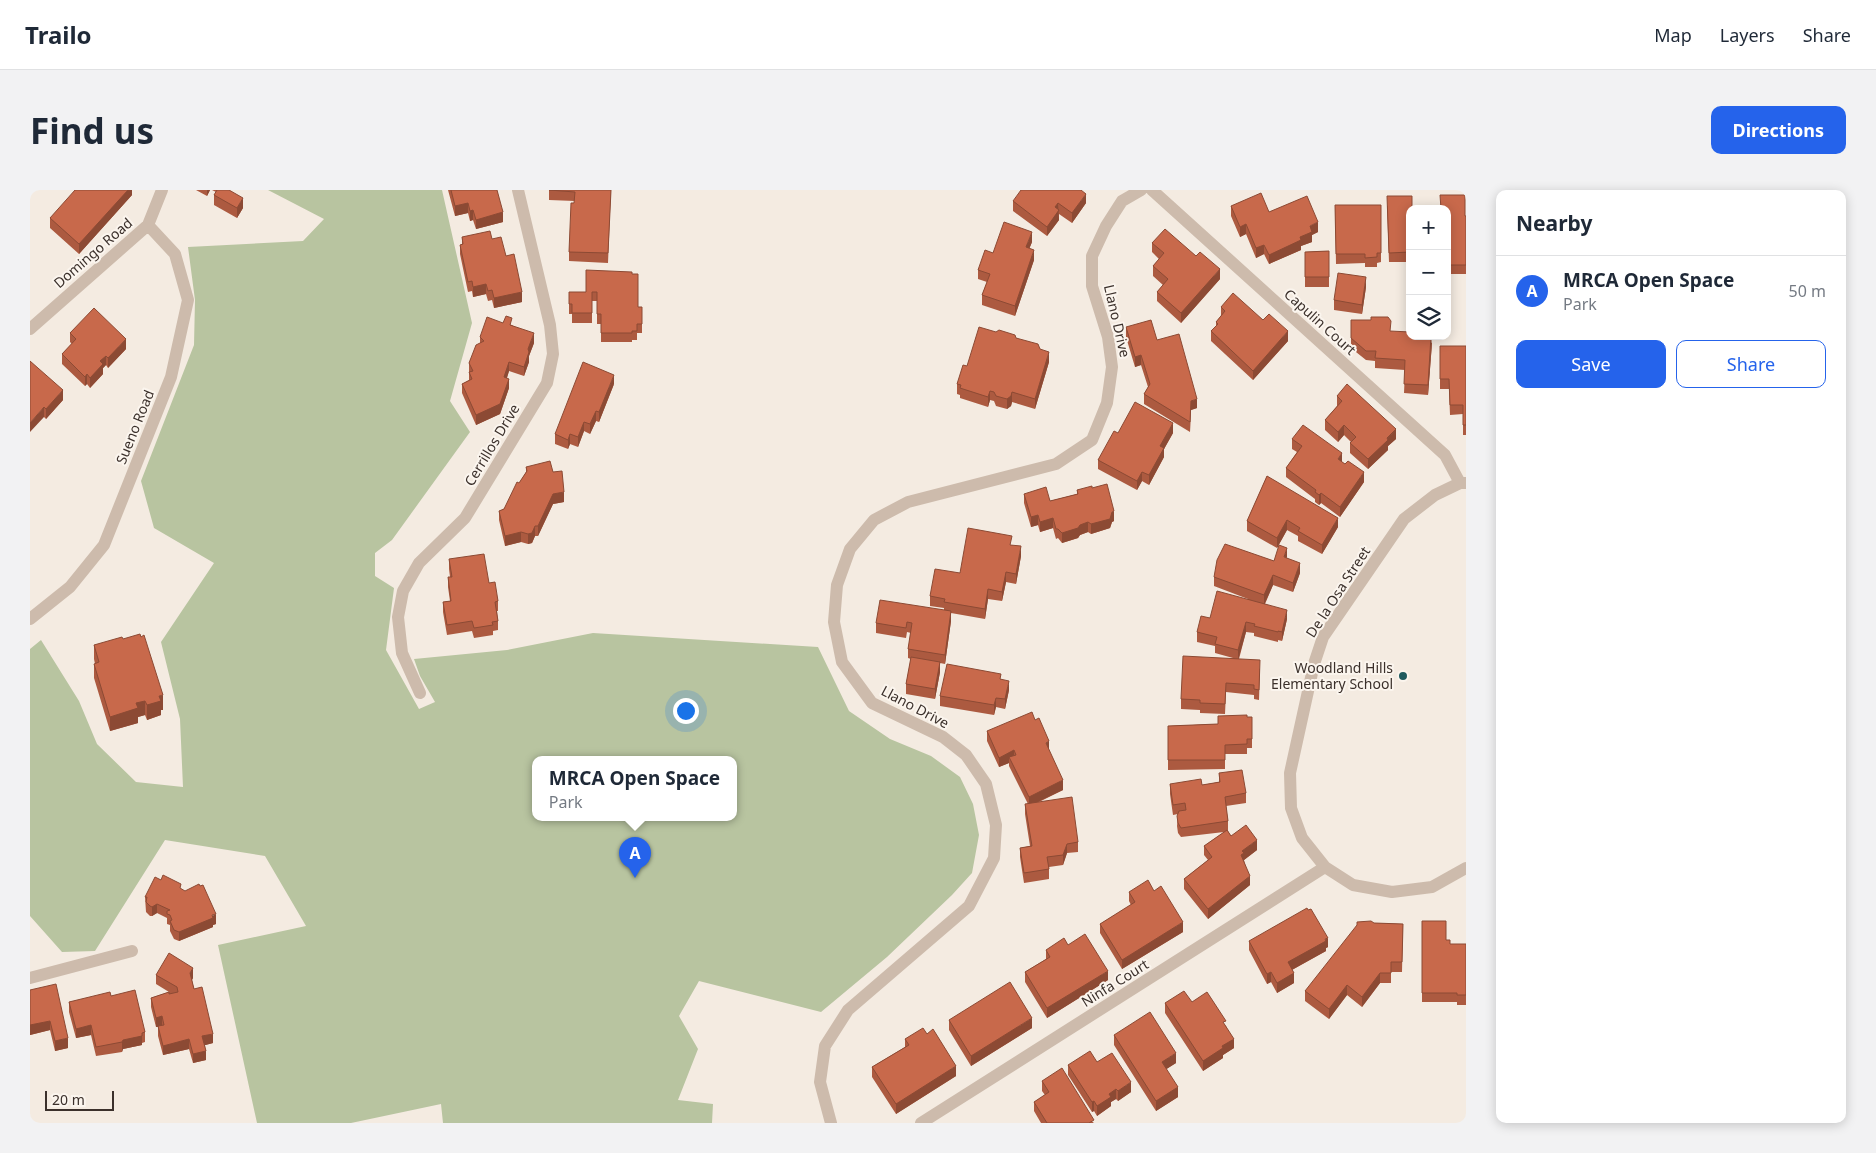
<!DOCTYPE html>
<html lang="en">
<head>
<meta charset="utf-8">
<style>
  body { margin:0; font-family:"Noto Sans",sans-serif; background:#f2f2f3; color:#1f2937 }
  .controls { position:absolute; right:15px; top:15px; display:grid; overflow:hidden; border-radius:10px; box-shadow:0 2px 12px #0003 }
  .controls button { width:45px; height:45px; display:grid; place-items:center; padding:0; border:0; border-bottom:1px solid #e0e1e3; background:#fff; color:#1f2937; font:25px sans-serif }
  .scale { position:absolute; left:15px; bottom:12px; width:69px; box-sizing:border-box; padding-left:5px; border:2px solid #3b302b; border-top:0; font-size:14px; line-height:18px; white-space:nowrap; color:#3b302b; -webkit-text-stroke:4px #fbf5ee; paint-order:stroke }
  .you { position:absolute; left:655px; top:520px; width:18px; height:18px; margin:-12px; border:4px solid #fff; border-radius:50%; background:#1a73e8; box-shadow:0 0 0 8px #1a73e833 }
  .badge { display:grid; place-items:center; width:32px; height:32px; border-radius:50%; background:#2563eb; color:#fff; font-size:16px; font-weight:700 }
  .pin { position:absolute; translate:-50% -41px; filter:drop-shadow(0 1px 2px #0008) }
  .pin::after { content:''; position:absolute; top:26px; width:18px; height:15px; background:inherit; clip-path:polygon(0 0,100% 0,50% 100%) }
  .popup { position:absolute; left:502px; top:566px; width:205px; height:65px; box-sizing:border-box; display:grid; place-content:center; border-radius:10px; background:#fff; filter:drop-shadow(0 1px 4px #0005); font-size:16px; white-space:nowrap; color:#747a83 }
  .popup b { font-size:19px; color:#1f2937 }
  .popup::after { content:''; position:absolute; left:50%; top:100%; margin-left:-10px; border:10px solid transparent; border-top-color:#fff }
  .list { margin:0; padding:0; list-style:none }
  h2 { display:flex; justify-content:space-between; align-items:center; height:65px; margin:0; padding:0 20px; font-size:21px }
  h2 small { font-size:16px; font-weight:400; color:#747a83 }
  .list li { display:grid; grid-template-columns:32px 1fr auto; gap:15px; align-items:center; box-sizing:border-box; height:70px; padding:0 20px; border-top:1px solid #e0e1e3 }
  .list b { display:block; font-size:19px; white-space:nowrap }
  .list p { margin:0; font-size:16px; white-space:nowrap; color:#747a83 }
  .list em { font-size:16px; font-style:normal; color:#747a83 }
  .actions { display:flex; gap:10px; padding:15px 20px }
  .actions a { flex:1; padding:11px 0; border:1px solid #2563eb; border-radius:10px; text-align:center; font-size:18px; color:#2563eb }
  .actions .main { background:#2563eb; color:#fff }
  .icon { flex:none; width:28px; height:28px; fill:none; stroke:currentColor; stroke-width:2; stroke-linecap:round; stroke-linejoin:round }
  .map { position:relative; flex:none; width:1436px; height:933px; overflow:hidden; border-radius:10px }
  header { display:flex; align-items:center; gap:30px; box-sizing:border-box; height:70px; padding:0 25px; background:#fff; border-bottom:1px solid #e0e1e3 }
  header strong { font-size:24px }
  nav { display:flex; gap:28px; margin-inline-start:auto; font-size:18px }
  .intro { display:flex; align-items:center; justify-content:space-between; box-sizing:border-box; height:120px; padding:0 30px }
  h1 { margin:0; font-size:35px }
  .button { padding:12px 22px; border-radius:10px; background:#2563eb; color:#fff; font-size:18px; font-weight:700 }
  main { display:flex; gap:30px; padding:0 30px }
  aside { flex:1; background:#fff; border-radius:10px; box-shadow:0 2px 12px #0003 }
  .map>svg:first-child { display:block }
</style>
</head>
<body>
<header>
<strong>Trailo</strong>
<nav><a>Map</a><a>Layers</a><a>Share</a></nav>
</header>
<div class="intro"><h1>Find us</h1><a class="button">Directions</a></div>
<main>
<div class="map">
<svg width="1436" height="933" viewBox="0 0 1436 933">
  <rect width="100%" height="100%" fill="#f4ebe1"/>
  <path fill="#b8c4a0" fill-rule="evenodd" d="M238,0H412L442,133L420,211L440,242L362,350L345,363V386L364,398L356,460L389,519L405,512L390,486L384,469L477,460L563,443L788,457L819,521L860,549L901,566L930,587L943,614L949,645L942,683L922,705L857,767L791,822L669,791L649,826L668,859L648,910L683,914L682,933H413L411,914L321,933H227L188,755L276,736L235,666L135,650L65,761L32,762L0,726V459L11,450L49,511L67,554L106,592L153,597L150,529L131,452L184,373L124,338L111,291L164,155L165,110L158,57L273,51L294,29ZM506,569H704V627H506Z"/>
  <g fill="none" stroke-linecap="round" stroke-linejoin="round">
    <path stroke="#cdbbac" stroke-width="12" d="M1122,0L1415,265L1430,293
      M0,139L118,35L132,0
      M1436,293H1430L1405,305L1374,329L1293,447L1284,474L1260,583L1261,618L1272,648L1295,677L1323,695L1362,702L1402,697L1436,678
      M0,429L40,397L74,355L141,187L158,110L145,64L118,35
      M390,503L372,463L368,427L373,401L389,373L435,328L517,193L523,164L520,135L488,0
      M0,788L102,761
      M801,933L790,892L795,856L818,820L939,716L964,668L966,635L956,594L936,565L913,547L842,513L812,472L804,432L807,395L820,359L844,330L878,312L1026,274L1062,250L1077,213L1082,177L1078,147L1062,96V66L1076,36L1092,11L1111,0
      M891,933L1295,677"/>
  </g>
  <path fill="#ac5a40" d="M102,0V5L49,64L20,38V28Z
    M166,0H180L177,6Z
    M182,0H199L213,18L207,28L184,15V5L186,2Z
    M418,0H467L473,32L446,39L443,30L440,31L438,23L425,26Z
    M519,0H581L578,73L539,71V62L545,11L519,10Z
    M983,11L1056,13L1042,33L1029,24V30L1017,46L983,21Z
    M1305,15H1351V72L1347,73V77H1335V73L1306,74Z
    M1201,16L1239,22L1288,42L1282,45V52L1271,56V60L1239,74L1234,64L1226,68L1216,44L1210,47L1201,26Z
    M1357,16L1380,19V72H1359Z
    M1417,19L1436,26V84H1417Z
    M432,47L462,49L476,66L492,112L464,118L462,110L458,111L456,104L443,107L442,101L438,102L430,64V55L432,54Z
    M1002,52L999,59L1004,70L985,126L952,115V105L957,92L948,89V80L963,63Z
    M1122,53L1190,89L1151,133L1127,111V102L1133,95L1123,86V76L1129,69L1122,62Z
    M1299,61V97H1275V62Z
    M556,80L608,117H612V143H607V150H602V152H571V134H567V111H562V133H542V124H539V102H556Z
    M1336,97L1332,124L1304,120V110Z
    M1191,117L1233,130L1258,151L1223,190L1181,151V141L1186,136V132L1191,126Z
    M1321,130L1402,153L1398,205L1374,203L1375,180L1345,178V171L1336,170L1321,158Z
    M473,133L482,135L504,153L499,166V172L494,186L479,181L477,188L479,198L470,224L446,235L432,203V194L439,190V173L450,153V147Z
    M1096,137L1127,150L1167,218L1161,220L1160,242L1114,214V204L1118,197L1111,175L1105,177L1096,147Z
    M40,143L96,159L78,178L76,175L73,178V184L60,198L57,194L55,196L32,174V164L42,154L40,152Z
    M986,148L1010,159L1019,172L1005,219L982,212L981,216L977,219L966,216L964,211L960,210L958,217L930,208V205L927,204V194L937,176Z
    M1410,156H1436V245H1433V224L1420,225L1419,199H1410Z
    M0,171L33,210L16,229L14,227Z
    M584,194L569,232L566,231L560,244L554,241L548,257L540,254L538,259L525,254V244Z
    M1307,206L1366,249L1358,256V260L1338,279L1320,263V253L1321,252L1314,245L1308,252L1295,240V230L1307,216Z
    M1088,243H1143L1134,259V267L1119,295L1112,291L1107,300L1068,279V270Z
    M1262,249L1312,272L1334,292L1310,327L1291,313L1289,315L1285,312V309L1256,287V278L1267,262L1262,259Z
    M496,277L523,282L534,312L523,314L508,346H505L502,353L498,354L491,352L475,356L469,330V321L474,319L496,282Z
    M1237,286L1308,337L1292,364L1268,351V346L1257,340L1247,358L1217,341V331Z
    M1062,298L1084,331L1082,332L1080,338L1061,344L1058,342L1050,345L1048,348L1032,353L1028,348L1026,349L1023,338L1010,342L1008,335L1001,337L994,313V304L1020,311L1047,304V300Z
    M982,355L991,366L986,394L976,392L972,411L958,409L955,429L921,423V431L915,474L910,473V482L905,509L876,504V494L881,469L878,468V459L881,443L877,442L876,448L846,443V433L914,420V418L900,416V406L930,383Z
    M1257,368L1270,383L1263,402L1243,395L1235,414L1257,429L1252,451L1248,450V452L1224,446V443L1216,442L1209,469L1230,479L1229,510L1224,509V505L1196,502L1195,524L1170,523V520L1151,519V509L1203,468L1185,463V456L1167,452V442L1180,428L1218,409L1184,396V387Z
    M419,369L459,393L468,411V421H467L468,431V440L463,441V445L444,448L442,441L417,445L413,422V412L420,411L418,397V387H420L419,379Z
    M93,449L133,520H131V525L117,530L115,525L108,527V533L80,541L64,488V474H65L64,469V455Z
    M971,489L979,500L975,519L966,517L964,525L910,516V506Z
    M1217,527H1222V558H1217V564H1195V579L1138,580V536L1188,534Z
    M957,541L1019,561L1033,600L1007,613L1048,652V662L1037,663L1033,675L1019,677V689L994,693L990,667V658L1000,656L995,624V614H998L979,576V573L969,577L957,551Z
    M1189,583L1216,603V613L1196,616L1198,631V641L1201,646L1227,660L1214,670L1220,695L1178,729L1154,699V689L1178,670L1174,665V656L1194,642L1151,647L1148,643L1147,636L1148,624L1143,625L1140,604V594L1172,595L1189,592Z
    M151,699L186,734L183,735V737L149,751L144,749L140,741V735L137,734V728L127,723L122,726H120L116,722L115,707Z
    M1099,702L1153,742L1092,779L1070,743V734L1101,715L1099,711Z
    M1392,731L1416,750L1420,754H1436V815H1427V812H1392Z
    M1344,733L1373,734L1372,782H1361V793H1350L1332,817L1317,805L1299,829L1275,811V801Z
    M1219,751L1298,757L1296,758V761L1262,780L1264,793L1247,803L1241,792L1237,794L1219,760Z
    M1038,755L1078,790L1017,828L995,792V782L1016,769V760Z
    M126,785L163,788L162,790L164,799L183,853L175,855L176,870L163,873L159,859L133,865L128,846V837H126L121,817V808L139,802L126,794Z
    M0,800L38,858L25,861L20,840L0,845Z
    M81,806L115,842V852L112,853V855L93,859L92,862L66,866L61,845L46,848L39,822V812Z
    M1162,812L1196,836L1204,858L1193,865V868L1173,881L1135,823V813Z
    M919,830L1002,838L941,876L919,840Z
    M897,844L926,886L866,924L842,887V877L875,857V849Z
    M1084,845L1146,873L1136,879L1148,907L1126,921L1084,855Z
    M1067,872L1101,902L1088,911L1086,909L1081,912V916L1067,926L1064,921L1062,922L1038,885V875Z
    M1012,891L1064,933H1011L1004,921V912L1015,905L1012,901Z"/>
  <path fill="#8c4a34" d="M98,0H102V5L49,64V54Z
    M177,0H180L177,6Z
    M1056,4V13L1042,33V23Z
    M213,8V18L207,28V18Z
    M438,13V23L425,26V16Z
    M1028,13L1029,30L1017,46V37L1025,17Z
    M443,20V30L440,31V21Z
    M473,22V32L446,39V30Z
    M1288,32V42L1282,45V52L1271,56V60L1239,74V65L1270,47L1280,36Z
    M1216,34V44L1210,47V37Z
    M1002,42V52L996,67V57Z
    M1234,55V64L1226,68V58Z
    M1004,60V70L985,126V116Z
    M1190,79V89L1151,133V123Z
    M1336,87V97L1332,124V115Z
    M456,94V104L443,107V97Z
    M492,102V112L464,118V108Z
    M1258,141V151L1223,190V181Z
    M504,143V153L499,166V172L494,186V177L498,159Z
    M1402,146V153L1398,205V195Z
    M96,149V159L78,178V168Z
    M1019,162V172L1005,219V209Z
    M1111,165V175L1105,177V167Z
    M76,166V175L73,178V184L60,198V188L70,171Z
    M479,172V181L474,196V187Z
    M57,184V194L55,196V187Z
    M584,185V194L569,232V222Z
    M479,189V198L470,224L446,235V225Z
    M33,200V210L16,229V219Z
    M960,201V210L958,217V207Z
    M982,202V212L981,216L977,219V209Z
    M1167,209V218L1161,220L1160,242L1161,211Z
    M14,217V227L0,242V233Z
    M566,221V231L560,244V234Z
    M554,232V241L548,257V247Z
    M1143,233V243L1134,259V267L1119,295V285L1130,256Z
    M1314,235V245L1308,252V242Z
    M1366,239V249L1358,256V260L1338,279V269Z
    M540,244V254L538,259V250Z
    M1312,263V273L1308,269Z
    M1112,282V291L1107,300V291Z
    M1334,282V292L1310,327V317Z
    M534,302V312L523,314L508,346V336L523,304Z
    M1291,303V313L1289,315V305Z
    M1084,321V331L1082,332L1080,338L1061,344V334Z
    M1008,325V335L1001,337V327Z
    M1023,328V338L1010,342V332Z
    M1308,328V337L1292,364V355Z
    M1257,330V340L1247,358V348Z
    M1058,332V342L1050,345L1048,348L1032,353V343L1050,335Z
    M505,336V346L502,353L498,354V344Z
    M491,342V352L475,356V346Z
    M991,356V366L986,394V384Z
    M1257,358V368L1254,367Z
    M1270,373V383L1263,402V393Z
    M976,382V392L972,411V402Z
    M1243,385V395L1234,415V405Z
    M958,399V409L955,429V419Z
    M1257,420V429L1252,451V442Z
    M921,421V431L915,474V465Z
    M1216,432V442L1208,470V460Z
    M910,472V482L905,509V499Z
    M979,491V500L975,519V509Z
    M133,505V520H131V525L117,530V515L129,506Z
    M966,508V517L964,525V515Z
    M115,511V525L108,527V533L80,541V527L106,513Z
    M1019,551V561L1016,553Z
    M984,560V570L979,567V573L969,577V568Z
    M1033,590V600L999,616V607Z
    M1227,650V660L1214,670V673L1211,665L1212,661Z
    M1037,654V663L1033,675V665Z
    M1220,686V695L1178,729V719Z
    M127,714V723L122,726V717Z
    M186,724V734L183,735V737L149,751V742Z
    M1153,732V742L1092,779V770Z
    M1298,748V757L1296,758V761L1258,782V772Z
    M163,778V788L160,793V783Z
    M1078,781V790L1017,828V818Z
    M1241,782V792L1237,794V784Z
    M1264,783V793L1247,803V793Z
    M1350,783V793L1332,817V807Z
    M1317,795V805L1299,829V819Z
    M132,826V836L126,837V828Z
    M1002,828V838L941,876V866Z
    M20,831V840L0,845V835Z
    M61,835V845L46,848V839Z
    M112,843V855L93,859L92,862V852L93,850Z
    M183,844V853L172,856V846Z
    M38,848V858L25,861V851Z
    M159,849V859L133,865V856Z
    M1204,849V858L1193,865V868L1173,881V871L1192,856Z
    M176,861V870L163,873V864Z
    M1146,863V873L1132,882V872Z
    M926,876V886L866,924V914Z
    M1101,892V902L1088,911V901Z
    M1148,897V907L1126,921V911Z
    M1086,899V909L1081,912V916L1067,926V916L1079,904Z
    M1064,911V921L1062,922V912Z"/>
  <path fill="#c8694b" stroke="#8c4a34" d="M45,0H98L49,54L20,28Z
    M187,0H199L213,8L207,18L184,5Z
    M421,0H467L473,22L446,30L443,20L440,21L438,13L425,16Z
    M519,0H581L578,63L539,62L541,13H544L545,2Z
    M991,0H1051L1056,4L1042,23L1028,13L1025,17L1029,20L1017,37L983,11Z
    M1231,3L1239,22L1277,6L1288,32L1280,36L1282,42L1270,47L1271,50L1239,65L1234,55L1226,58L1216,34L1210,37L1201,16Z
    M1410,5H1435V26H1436V75H1417V19H1411Z
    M1357,6H1382V19H1380V62L1359,63Z
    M1305,15H1351V63H1347V67L1335,68V64H1306Z
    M974,32L1002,42L996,57L1004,60L985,116L952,105L960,84L948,80L955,60L963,63Z
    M1135,39L1166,66L1170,62L1190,79L1151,123L1127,102L1138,89L1123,76L1134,63L1122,53Z
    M460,41L462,49L471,47L476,66L484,64L492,102L464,108L462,100L458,101L456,94L443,97L442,91L438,92L430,55L433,54L432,47Z
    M1299,61V87H1275V62Z
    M556,80L602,82V84H608V117H612V134H607V141H602V143H571V124H567V102H562V123H542V114H539V102H556Z
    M1308,83L1336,87L1332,115L1304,110Z
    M1203,103L1233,130L1239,124L1258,141L1223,181L1181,141L1188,134L1186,132L1195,121L1191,117Z
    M64,118L96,149L78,168L76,166L70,171L73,174L60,188L57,184L55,187L32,164L46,149L40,143Z
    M476,126L482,128L480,135L504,143L498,159L499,162L494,177L479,172L474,187L479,189L470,214L446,225L432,194L442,189L439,182L443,181L439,173L446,155L454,151L450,147L457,127L473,133Z
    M1341,127H1358L1361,131L1360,141L1380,142V146H1401L1398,195L1374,194L1375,170L1345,168L1346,161H1336L1321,148V130H1341Z
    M1121,130L1127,150L1149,144L1167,209L1161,211L1160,232L1114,204L1120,194L1111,165L1105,167L1096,137Z
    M949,137L966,142L969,140L985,145L986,148L1008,154L1010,159L1019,162L1005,209L982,202L981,206L977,209L966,206L964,202L960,201L958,207L930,198L931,195L927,194L933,175L937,176Z
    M1410,156H1436V235H1433V215H1420L1419,189H1410Z
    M0,171L33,200L16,219L14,217L0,233Z
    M553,172L584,185L569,222L566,221L560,234L554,232L548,247L540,244L538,250L525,244Z
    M1317,194L1366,239L1357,248L1358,250L1338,269L1320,253L1326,247L1314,235L1308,242L1295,230L1312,211L1307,206Z
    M1105,212L1143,233L1130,256L1134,258L1119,285L1112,282L1107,291L1068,270L1084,241L1088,243Z
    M1273,235L1312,263L1308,269L1315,274L1318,271L1334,282L1310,317L1291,303L1289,305L1285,302L1286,300L1256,278L1272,256L1262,249Z
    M520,271L523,282L532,281L534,302L523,304L508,336H505L502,343L498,344L491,342L475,346L469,321L474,319L487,292L489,293L497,281L496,277Z
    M1237,286L1308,328L1292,355L1268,341L1270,338L1257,330L1247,348L1217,331Z
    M1077,294L1084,321L1082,322L1080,329L1061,334L1058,332L1050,335L1048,338L1032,343L1028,339H1026L1023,328L1010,332L1008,325L1001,327L994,304L1016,297L1020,311L1048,304L1047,300L1062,296V298Z
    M938,338L982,346L980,355L991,356L986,384L976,382L972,402L958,399L955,419L914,412L915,409L900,406L905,379L930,383Z
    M1195,354L1244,371L1249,355L1257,358L1254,367L1270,373L1263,393L1243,385L1234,405L1184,387L1187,370Z
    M454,364L459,393L465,392L468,411L465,412L468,431L462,432L463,435L444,438L442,431L417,435L413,412L421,411L418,387H422L419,369Z
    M1187,401L1257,420L1252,442L1248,441V442L1224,436L1225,434L1216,432L1208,460L1185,454L1187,447L1167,442L1171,426L1180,428Z
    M850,410L921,421L915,465L878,459L882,433L877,432L876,438L846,433Z
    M110,444L111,447L114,445L133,505L129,506L131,511L117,515L115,511L106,513L108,518L80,527L64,474L69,472L64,455L92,447L93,449Z
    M1153,466L1230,470L1229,500L1224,499V495L1196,493L1195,514L1170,513V510L1151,509Z
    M881,467L910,472L905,499L876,494Z
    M917,474L971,484L970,489L979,491L975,509L966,508L964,515L910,506Z
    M1002,522L1005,530L1009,528L1019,551L1016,553L1033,590L999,607L979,567L986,565L984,560L969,568L957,541Z
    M1217,525V527H1222V549H1217V554L1195,555V570H1138V536L1188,534V526Z
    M1212,580L1216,603L1195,607L1198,631L1151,638L1148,633L1147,626L1149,621L1156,620L1155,613L1143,615L1140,594L1171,589L1172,595L1190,592L1189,583Z
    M1042,607L1048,652L1037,654L1033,665L1017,667L1019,679L994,683L990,658L1002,656L995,614Z
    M1216,635L1227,650L1212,661L1214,663L1211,665L1220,686L1178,719L1154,689L1182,667L1174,656L1197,640L1201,646Z
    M133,685L151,694L150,698L155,701L169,694L170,696L173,695L186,724L182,725L183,728L149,742L144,740L140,731L142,730L140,725L137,724V721L140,720L127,714L122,717L120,716L116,712L117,707H115L125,687L131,690Z
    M1118,690L1124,701L1131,696L1153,732L1092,770L1070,734L1105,712L1099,702Z
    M1277,718L1278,720L1281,719L1298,748L1295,749L1296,751L1258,772L1264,783L1247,793L1241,782L1237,784L1219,751Z
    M1341,731L1344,733L1373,734L1372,772H1361V783H1350L1332,807L1317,795L1299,819L1275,801L1327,735V732Z
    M1392,731H1416V750H1420V754H1436V805H1427V803H1392Z
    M1055,744L1078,781L1017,818L995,782L1020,767L1016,760L1034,748L1038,755Z
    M139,763L163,778L160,783L164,799L172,797L183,844L172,846L176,861L163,864L159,849L133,856L128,836L134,835L132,826L126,828L121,808L139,802V804L148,802L147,797L126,785Z
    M980,792L1002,828L941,866L919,830Z
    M26,794L38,848L25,851L20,831L0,835V800Z
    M105,800L115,842L112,843V846L93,850L92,852L66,857L61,835L46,839L39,812L80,802L81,806Z
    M1154,801L1162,812L1177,802L1196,831L1193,832L1204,849L1192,856L1193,858L1173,871L1135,813Z
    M1120,822L1146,863L1132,872L1148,897L1126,911L1084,845Z
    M893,838L897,844L903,839L926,876L866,914L842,877L879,855L875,849Z
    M1060,861L1067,872L1082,863L1101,892L1088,901L1086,899L1079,904L1081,907L1067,916L1064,911L1062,912L1038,875Z
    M1032,878L1064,930L1059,933H1017L1004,912L1019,902L1012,891Z"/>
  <circle fill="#1f5a5e" stroke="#fbf5ee" stroke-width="2" cx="1373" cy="486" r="5"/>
  <g text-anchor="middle" stroke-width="4" stroke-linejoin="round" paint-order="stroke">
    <g font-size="14" fill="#3b302b" stroke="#fbf5ee">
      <text transform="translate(63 63) rotate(-41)" y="5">Domingo Road</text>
      <text transform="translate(1087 131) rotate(77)" y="5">Llano Drive</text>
      <text transform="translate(1290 132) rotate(42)" y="5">Capulin Court</text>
      <text transform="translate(105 237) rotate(-68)" y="5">Sueno Road</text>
      <text transform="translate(462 255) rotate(-59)" y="5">Cerrillos Drive</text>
      <text transform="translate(1308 402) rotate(-57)" y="5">De la Osa Street</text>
      <text transform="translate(885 517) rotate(28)" y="5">Llano Drive</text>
      <text transform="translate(1085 793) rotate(-32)" y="5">Ninfa Court</text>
    </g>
    <g font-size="14" fill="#3b302b" stroke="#fbf5ee" text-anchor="end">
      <text x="1363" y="483">Woodland Hills<tspan x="1363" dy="16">Elementary School</tspan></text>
    </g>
  </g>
</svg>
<div class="controls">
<button>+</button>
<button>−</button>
<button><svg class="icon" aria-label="layers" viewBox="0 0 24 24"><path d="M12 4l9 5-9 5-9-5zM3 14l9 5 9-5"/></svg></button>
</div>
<div class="scale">20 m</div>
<div class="you"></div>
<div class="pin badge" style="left:605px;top:688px">A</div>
<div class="popup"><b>MRCA Open Space</b>Park</div>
</div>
<aside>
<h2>Nearby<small></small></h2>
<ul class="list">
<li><span class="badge">A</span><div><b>MRCA Open Space</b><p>Park</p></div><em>50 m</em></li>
</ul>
<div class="actions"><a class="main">Save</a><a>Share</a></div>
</aside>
</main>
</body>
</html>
